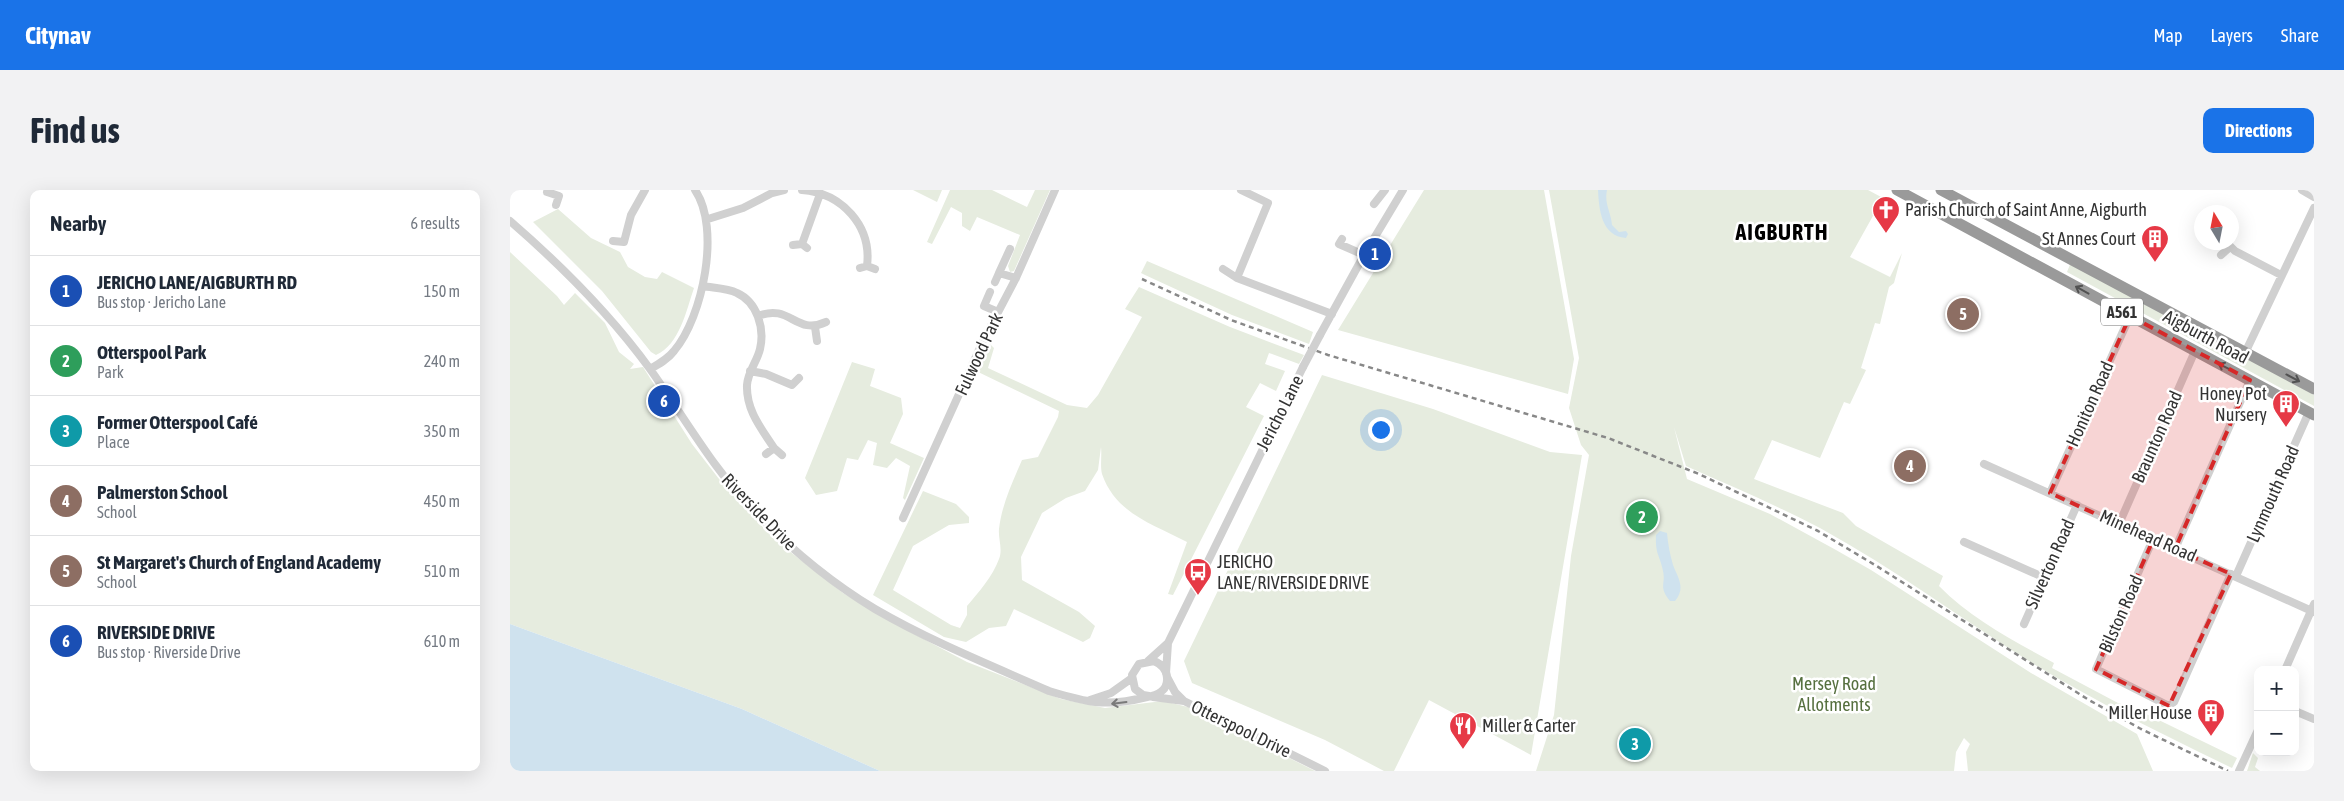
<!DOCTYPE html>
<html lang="en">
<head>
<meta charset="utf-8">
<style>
  body { margin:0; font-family:"Asap Condensed",sans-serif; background:#f2f2f3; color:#1f2937 }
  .controls { position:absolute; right:15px; bottom:15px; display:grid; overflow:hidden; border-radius:10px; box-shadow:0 5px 20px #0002 }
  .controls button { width:45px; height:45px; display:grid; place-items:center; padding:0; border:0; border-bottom:1px solid #e0e1e3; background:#fff; color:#1f2937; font:25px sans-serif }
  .compass { position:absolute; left:1684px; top:15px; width:45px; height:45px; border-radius:50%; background:#fff; box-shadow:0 5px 20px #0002; rotate:350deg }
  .you { position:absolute; left:870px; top:239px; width:18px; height:18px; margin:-12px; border:4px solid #fff; border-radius:50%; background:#1a73e8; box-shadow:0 0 0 8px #1a73e833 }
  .badge { display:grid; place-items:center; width:32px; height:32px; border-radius:50%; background:#1a73e8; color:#fff; font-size:16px; font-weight:700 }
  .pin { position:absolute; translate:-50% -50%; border:2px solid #fff; box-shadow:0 1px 5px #0006 }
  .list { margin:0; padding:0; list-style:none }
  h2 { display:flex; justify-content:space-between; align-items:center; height:65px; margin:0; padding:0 20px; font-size:21px }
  h2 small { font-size:16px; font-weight:400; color:#747a83 }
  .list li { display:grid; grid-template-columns:32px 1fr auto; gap:15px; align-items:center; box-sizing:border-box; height:70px; padding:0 20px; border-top:1px solid #e0e1e3 }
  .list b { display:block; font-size:19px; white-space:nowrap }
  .list p { margin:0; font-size:16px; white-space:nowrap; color:#747a83 }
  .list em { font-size:16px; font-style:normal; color:#747a83 }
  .map { position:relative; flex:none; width:1804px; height:581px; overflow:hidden; border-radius:10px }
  header { display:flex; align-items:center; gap:30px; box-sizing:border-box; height:70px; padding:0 25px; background:#1a73e8; color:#fff }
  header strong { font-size:24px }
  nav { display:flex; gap:28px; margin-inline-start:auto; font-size:18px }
  .intro { display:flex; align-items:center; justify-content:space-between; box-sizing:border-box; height:120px; padding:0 30px }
  h1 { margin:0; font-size:35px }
  .button { padding:12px 22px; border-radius:10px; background:#1a73e8; color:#fff; font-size:18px; font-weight:700 }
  main { display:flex; gap:30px; padding:0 30px }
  aside { flex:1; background:#fff; border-radius:10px; box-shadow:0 5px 20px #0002 }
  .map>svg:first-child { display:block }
</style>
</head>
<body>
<header>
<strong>Citynav</strong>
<nav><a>Map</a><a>Layers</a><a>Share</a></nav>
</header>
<div class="intro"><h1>Find us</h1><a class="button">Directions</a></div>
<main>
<aside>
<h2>Nearby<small>6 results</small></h2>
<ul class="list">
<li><span class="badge" style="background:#1a4fb4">1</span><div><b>JERICHO LANE/AIGBURTH RD</b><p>Bus stop · Jericho Lane</p></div><em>150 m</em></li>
<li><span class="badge" style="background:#2e9e5b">2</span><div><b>Otterspool Park</b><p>Park</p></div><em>240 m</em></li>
<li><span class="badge" style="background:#0f9aa8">3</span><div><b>Former Otterspool Café</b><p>Place</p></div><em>350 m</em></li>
<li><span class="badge" style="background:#8d6e63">4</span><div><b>Palmerston School</b><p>School</p></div><em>450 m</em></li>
<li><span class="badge" style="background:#8d6e63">5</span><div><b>St Margaret's Church of England Academy</b><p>School</p></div><em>510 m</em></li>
<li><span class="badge" style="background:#1a4fb4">6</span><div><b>RIVERSIDE DRIVE</b><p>Bus stop · Riverside Drive</p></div><em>610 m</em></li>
</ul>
</aside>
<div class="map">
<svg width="1804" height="581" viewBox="0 0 1804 581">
  <rect width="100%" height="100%" fill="#fff"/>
  <path fill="#e6ecdf" d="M403,0H432L427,12Z
    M440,0H482L517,17L525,0H540L504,81L500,82L498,76L510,45L467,27L460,41L452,36V23L441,17L422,54L417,52Z
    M914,0H1034L1064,169L1058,204L828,140Z
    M1039,0H1358L1373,8L1340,67L1380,87L1392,63L1384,93L1379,97L1370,134L1365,133L1351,178L1356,180L1340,214L1334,212L1310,268L1262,250L1244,289L1333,323L1346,336L1433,386L1429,396C1461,429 1504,451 1544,473L1542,478L1608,513L1624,518L1727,568L1722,578C1656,546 1590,514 1527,476C1454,431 1385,379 1310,338C1266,315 1221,296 1176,276L1164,237L1177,289L1260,324L1326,360L1361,380L1521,483L1627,544L1643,581H1458L1456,562L1460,554L1454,548L1446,562L1444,581H1026L1044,525L1061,366L1079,265L1071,255L1059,218L1069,168Z
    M48,19L81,48L110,62L118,77L135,87L147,89L152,82L184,98C176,121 170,154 146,165L141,162L92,101L23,32Z
    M0,62L47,106L54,115L65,103L95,133L109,162L124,174L120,179L133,177L182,254L216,298L265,350L333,403L376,429L457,472L551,509L595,518L653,511L678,517L805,581H370L232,519L0,434Z
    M637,71L803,142L799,154L722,125L635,85L631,83Z
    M1561,72L1771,185L1804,205V216L1557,82Z
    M629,97L720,137L794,165L789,174L759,163L755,174L775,181L766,201L750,193L736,217L754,226L663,405L658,404L677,352C643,334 606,324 592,284C590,276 592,265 591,257L588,280L575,301L556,308L532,323L511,367L512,390L569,422L585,436L580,448L573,452L504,419L496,436L479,438L456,452L434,447L363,405L413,301L446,314L459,327V333L439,335L403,356L383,400L441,435L450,438L457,425V416C468,403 483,386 489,369C493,359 488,349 489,339C492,314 502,293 512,270L528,267L548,227L549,221L464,180L479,153L484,158L478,178L557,215L577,218L588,205L632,127L615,119Z
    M342,172L365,179L360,196L391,208L393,224L380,253L414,268L395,310L393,308L400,276L386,268L377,278L363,275L367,253L358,250L348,270L337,268L327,301L306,305L295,288Z
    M812,185L923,219L1040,262L1072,265L1021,565L919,510L884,581H874L815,550L682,493L674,471Z
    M1743,563L1748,568L1745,577L1750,581H1737Z"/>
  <path fill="#cfe2ee" d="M1088,0H1097C1094,14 1101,22 1102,35L1109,42L1116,41L1118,44L1116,48C1091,46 1089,19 1088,0Z
    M1150,341L1157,343C1158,354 1160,365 1163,375C1168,388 1176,398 1165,411H1160C1148,396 1156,395 1153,381C1150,365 1145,365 1146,345Z
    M0,434L232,519L370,581H0Z"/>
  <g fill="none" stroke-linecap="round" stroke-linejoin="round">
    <path stroke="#d0d0d0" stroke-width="8" d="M292,0C332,3 362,36 357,76
      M1792,0L1804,7
      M37,2L49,6L46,15
      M864,14L875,0
      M198,29L233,18L262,3L274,0
      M0,31C52,76 100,124 140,179C175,228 204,281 247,324C282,360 322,393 365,419C420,451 480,475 539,501C578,513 597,517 637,507C647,505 658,501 657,488C657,479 651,474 644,471L629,474L622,485L625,499L633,505L639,506
      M832,49L829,54L854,65
      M103,51L114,52L121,25L135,0
      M1716,52L1725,61L1771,85
      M292,54L310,4
      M283,55L292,54L297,58
      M500,59L489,83L506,88
      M1711,65L1720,57
      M350,78L357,76L365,79
      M713,79L727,88L822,124
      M727,88L758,13L731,0
      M485,92L489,83
      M193,96C203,98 217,98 227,103C247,112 255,138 250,159C247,172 238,181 237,195C236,220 251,238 264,258
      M480,102L474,116L488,122
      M248,126C281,113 285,146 316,132
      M305,137L307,151
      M810,145L854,65L893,0
      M1735,163L1804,18
      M140,179C149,174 158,169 164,161C193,127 211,38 185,0
      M240,181L256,184L282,195L289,188
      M256,264L264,258L272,265
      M1474,274L1804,422
      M1540,303L1620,126
      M393,328L474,149L506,88L545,0
      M1609,334L1685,161
      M1643,349L1586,479L1659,516L1664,512L1721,384
      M1454,352L1535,388
      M1665,359L1740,190
      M1726,386L1799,222
      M1514,434L1567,315
      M638,471L658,453L793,177
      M1775,480L1804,414
      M656,483L658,453
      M657,487L665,502L674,511
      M643,507L674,511L815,581
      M580,510L601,503L622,488
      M1785,521L1804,529
      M1729,581L1748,540"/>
    <path stroke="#9a9a9a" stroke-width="11" d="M1387,0L1804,225
      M1431,0L1804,199"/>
    <path stroke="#888" stroke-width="2.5" stroke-dasharray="5 4" stroke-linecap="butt" d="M632,89L721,130L818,165L1098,248L1189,284L1308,341L1365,375L1579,510L1631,539L1718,581"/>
    <path stroke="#d0d0d0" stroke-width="8" d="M793,177L810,145"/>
  </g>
  <defs><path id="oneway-shaft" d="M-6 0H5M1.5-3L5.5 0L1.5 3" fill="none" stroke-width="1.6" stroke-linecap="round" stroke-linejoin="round" transform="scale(1.25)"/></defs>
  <g stroke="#525252">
    <use href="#oneway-shaft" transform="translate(1572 100) rotate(-151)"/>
    <use href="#oneway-shaft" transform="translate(1715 177) rotate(-153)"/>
    <use href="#oneway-shaft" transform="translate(1783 188) rotate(28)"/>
  </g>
  <use stroke="#7a7a7a" href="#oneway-shaft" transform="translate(609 513) rotate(173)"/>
  <path fill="#d62828" fill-opacity="0.2" stroke="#d62828" stroke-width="4" stroke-dasharray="10 6" stroke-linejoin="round" d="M1620,126L1740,190L1665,359L1721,384L1659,516L1586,479L1643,350L1540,303Z"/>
  <defs>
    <symbol id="church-pin" viewBox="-11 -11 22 30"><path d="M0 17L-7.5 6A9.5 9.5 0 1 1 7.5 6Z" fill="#e63946" stroke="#fff"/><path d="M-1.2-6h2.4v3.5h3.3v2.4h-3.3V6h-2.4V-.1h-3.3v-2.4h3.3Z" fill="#fff"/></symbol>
    <symbol id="building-pin" viewBox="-11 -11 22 30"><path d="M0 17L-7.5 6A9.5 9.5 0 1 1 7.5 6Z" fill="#e63946" stroke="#fff"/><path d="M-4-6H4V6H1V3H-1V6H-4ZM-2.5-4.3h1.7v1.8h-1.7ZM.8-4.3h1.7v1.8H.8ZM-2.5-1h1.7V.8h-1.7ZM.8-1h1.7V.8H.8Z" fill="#fff"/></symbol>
    <symbol id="bus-pin" viewBox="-11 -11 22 30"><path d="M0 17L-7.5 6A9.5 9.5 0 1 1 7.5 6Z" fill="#e63946" stroke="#fff"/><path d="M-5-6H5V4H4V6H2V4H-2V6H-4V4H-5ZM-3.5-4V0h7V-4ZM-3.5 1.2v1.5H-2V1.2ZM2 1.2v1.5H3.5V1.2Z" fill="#fff"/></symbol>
    <symbol id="restaurant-pin" viewBox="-11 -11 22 30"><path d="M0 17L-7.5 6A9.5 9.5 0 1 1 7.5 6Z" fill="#e63946" stroke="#fff"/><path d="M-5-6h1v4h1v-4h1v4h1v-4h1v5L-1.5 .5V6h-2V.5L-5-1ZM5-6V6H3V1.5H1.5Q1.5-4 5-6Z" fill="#fff"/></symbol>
  </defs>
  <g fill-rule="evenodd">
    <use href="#church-pin" x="1360" y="4" width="32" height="43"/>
    <use href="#building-pin" x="1629" y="33" width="32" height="43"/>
    <use href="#building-pin" x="1760" y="198" width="32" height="43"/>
    <use href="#bus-pin" x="672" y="366" width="32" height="43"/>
    <use href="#building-pin" x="1685" y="507" width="32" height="43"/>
    <use href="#restaurant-pin" x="937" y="520" width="32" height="43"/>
  </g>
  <g text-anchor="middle" stroke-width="5" stroke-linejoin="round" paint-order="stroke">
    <rect fill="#fff" stroke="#707070" stroke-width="1" x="1591" y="108.5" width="42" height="27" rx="4"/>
    <g font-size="16" font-weight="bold" fill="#333">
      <text x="1612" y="128">A561</text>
    </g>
    <g font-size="18" fill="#333" stroke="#fff" text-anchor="start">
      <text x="1395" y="26">Parish Church of Saint Anne, Aigburth</text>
      <text x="1626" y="55" text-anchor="end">St Annes Court</text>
      <text x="1757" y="210" text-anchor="end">Honey Pot<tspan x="1757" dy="21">Nursery</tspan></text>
      <text x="707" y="378">JERICHO<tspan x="707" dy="21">LANE/RIVERSIDE DRIVE</tspan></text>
      <text x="1682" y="529" text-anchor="end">Miller House</text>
      <text x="972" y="542">Miller &amp; Carter</text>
    </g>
    <g font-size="18" fill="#333" stroke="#fff">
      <text transform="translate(1696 147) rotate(28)" y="6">Aigburth Road</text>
      <text transform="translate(469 164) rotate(-65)" y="6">Fulwood Park</text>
      <text transform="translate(1580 214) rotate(-66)" y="6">Honiton Road</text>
      <text transform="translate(770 223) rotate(-63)" y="6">Jericho Lane</text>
      <text transform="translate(1647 247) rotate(-66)" y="6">Braunton Road</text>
      <text transform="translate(1763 304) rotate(-66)" y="6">Lynmouth Road</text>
      <text transform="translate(249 322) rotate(46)" y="6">Riverside Drive</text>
      <text transform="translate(1638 346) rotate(24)" y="6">Minehead Road</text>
      <text transform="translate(1540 374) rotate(-66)" y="6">Silverton Road</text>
      <text transform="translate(1611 424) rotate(-66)" y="6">Bilston Road</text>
      <text transform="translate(731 539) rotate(26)" y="6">Otterspool Drive</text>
    </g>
    <g font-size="18" fill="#56703f" stroke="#fff">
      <text x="1324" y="500">Mersey Road<tspan x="1324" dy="21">Allotments</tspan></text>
    </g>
    <g font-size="22" font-weight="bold" letter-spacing="1" fill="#000" stroke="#fff">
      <text x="1272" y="50">AIGBURTH</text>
    </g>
  </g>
</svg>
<div class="controls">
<button>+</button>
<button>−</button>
</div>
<svg class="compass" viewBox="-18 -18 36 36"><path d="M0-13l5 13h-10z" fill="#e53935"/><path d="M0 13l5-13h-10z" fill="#747a83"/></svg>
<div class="you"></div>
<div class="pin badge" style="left:865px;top:64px;background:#1a4fb4">1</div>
<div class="pin badge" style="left:1132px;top:327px;background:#2e9e5b">2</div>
<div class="pin badge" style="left:1125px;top:554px;background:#0f9aa8">3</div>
<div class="pin badge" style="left:1400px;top:276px;background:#8d6e63">4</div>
<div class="pin badge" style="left:1453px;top:124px;background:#8d6e63">5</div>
<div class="pin badge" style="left:154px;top:211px;background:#1a4fb4">6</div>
</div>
</main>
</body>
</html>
